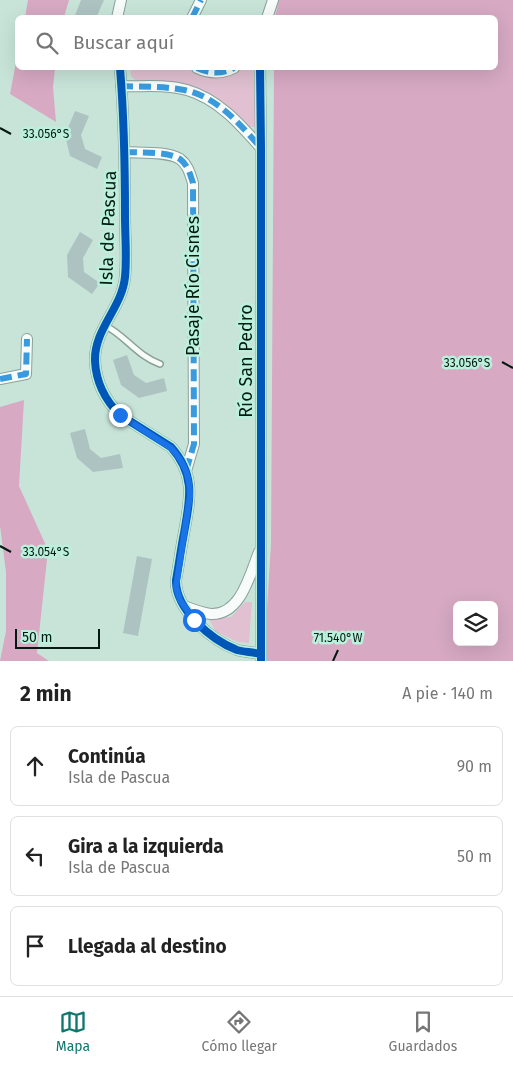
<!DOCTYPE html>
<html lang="es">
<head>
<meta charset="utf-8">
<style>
  body { margin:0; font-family:"Fira Sans",sans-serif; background:#f2f2f2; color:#222 }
  .controls { position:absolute; right:15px; bottom:15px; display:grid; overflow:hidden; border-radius:8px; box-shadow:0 5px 20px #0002 }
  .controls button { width:45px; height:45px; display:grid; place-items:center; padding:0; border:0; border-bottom:1px solid #e0e0e0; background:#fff; color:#222; font:25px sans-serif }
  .scale { position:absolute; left:15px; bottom:12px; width:85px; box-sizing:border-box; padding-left:5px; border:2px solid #041912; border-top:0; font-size:14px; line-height:18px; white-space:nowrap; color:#041912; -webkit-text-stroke:4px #bbf1dc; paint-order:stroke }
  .stop { position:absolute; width:15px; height:15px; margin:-11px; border:4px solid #1a73e8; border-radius:50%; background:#fff }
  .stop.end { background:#1a73e8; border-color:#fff; box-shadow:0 1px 5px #0008 }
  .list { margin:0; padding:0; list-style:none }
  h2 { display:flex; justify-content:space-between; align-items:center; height:65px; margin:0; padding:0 20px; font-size:21px }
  h2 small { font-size:16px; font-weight:400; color:#767676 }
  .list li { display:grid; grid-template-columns:32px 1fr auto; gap:15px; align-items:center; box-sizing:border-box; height:80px; margin:0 10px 10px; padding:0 10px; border:1px solid #e0e0e0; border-radius:8px }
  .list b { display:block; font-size:19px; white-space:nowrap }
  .list p { margin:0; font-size:16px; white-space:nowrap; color:#767676 }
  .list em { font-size:16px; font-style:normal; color:#767676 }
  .icon { flex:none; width:28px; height:28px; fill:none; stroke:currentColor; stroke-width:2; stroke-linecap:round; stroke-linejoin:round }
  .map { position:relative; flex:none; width:513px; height:661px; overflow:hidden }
  .search { position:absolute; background:#fff; box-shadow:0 5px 20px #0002; left:15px; right:15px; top:15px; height:55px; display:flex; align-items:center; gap:12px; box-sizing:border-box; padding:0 18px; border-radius:8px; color:#767676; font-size:19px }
  .sheet { height:335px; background:#fff }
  nav { display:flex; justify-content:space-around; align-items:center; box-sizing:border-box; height:70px; border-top:1px solid #e0e0e0; background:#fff; font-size:14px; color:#767676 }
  nav a { display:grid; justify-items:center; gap:2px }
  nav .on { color:#0f766e }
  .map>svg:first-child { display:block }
</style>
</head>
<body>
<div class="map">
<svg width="513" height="661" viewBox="0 0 513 661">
  <rect width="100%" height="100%" fill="#c8e4d9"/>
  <path fill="#e0c0d1" d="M130,68H189L203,76L216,78L230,76L237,73L241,68H254L256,127H246L216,97L171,81L140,85L131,76Z
    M245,602H252L249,643L238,642L216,632L209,619L231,617Z"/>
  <path fill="#d7a9c3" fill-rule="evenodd" d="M28,0H69L64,17H25Z
    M279,0H513V661H266L265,642L271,544L274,68H496V18L275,17ZM457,605H494V642H457Z
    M17,57L18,68H55L53,87L56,122L10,94Z
    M24,400L19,486L48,550L37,653L49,661H0L6,631V572L0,526V407Z"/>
  <path fill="#adc3c2" d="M81,0H104L96,18H74Z
    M75,111L89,116L81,135L85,149L102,157L97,169L70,156L65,135Z
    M80,232L93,240L83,258L84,272L100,283L92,294L68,277L67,255Z
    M127,355L134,375L146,383L164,378L167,391L139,398L121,385L113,360Z
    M85,429L90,449L101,458L120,454L123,468L93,472L77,458L70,433Z
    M137,556L152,559L138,636L123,633Z"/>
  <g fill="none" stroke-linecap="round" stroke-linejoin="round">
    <defs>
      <path id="service" d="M104,325C125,335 137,356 160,364"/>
      <path id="minor" d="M117,18L121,0
        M192,18L201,0
        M267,18L273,0
        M120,68C124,117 125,166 125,216C125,236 127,257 125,277C122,308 94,329 95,361C96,383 105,400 120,415L171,447C196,475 190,499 184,533C181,548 179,564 176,580C175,609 211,640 237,650C244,652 253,652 260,654
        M197,68C210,74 222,74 234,68
        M260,68L261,148V661
        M121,86C143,87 166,84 187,90C218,99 240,124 261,148
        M125,152C140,153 168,151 180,159C188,165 190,174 193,183L194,444L186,471
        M0,379L26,374L27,339
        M184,606C192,609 202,613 211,614C241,615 250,574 259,552"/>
    </defs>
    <use href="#service" stroke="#8aa198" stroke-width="8"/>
    <use href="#minor" stroke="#8aa198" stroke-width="12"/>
    <use href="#service" stroke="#f7fbf9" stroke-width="5"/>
    <use href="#minor" stroke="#f7fbf9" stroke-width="10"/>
    <path stroke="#399bde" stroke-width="6" stroke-dasharray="12 6" stroke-linecap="butt" d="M192,18L201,0
      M197,68C210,74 222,74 234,68
      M121,86C142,87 163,86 184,90C216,96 239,123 260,147
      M125,152C140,153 168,151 180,159C188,165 190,174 193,183L194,444L186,471
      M0,379L26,374L27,339"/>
    <defs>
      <path id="cycleway" d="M120,68C124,117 125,166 125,216C125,236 127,257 125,277C122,308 94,329 95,361C96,383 105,400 120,415L171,447C196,475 190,499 184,533C181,548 179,564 176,580C175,609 211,640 237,650C244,652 253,652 260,654
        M260,68L261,148V660"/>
    </defs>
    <use href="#cycleway" stroke="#bbf1dc" stroke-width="11"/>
    <use href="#cycleway" stroke="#0057b8" stroke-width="8"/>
  </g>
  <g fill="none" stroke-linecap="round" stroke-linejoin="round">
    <path stroke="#1a73e8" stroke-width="6" d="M120,415L171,448C184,462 190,476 190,496L176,587L180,600L194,620"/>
  </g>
  <path fill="none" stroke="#041912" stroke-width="2" d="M0,128L11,134M502,362L513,368M0,546L11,552M333,661L338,650"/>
  <g text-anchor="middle" stroke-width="5" stroke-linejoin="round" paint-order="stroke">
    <g font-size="18" fill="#041912" stroke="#bbf1dc">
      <text transform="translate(108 228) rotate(-88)" y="6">Isla de Pascua</text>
      <text transform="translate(193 286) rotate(-90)" y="6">Pasaje Río Cisnes</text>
      <text transform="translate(246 361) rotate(-90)" y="6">Río San Pedro</text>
    </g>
  </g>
  <g font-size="12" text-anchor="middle" fill="#041912" stroke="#bbf1dc" stroke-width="5" stroke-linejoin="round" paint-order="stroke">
    <text x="46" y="138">33.056°S</text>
    <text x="467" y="367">33.056°S</text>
    <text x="46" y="556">33.054°S</text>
    <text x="338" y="642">71.540°W</text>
  </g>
</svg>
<div class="controls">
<button><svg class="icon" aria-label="layers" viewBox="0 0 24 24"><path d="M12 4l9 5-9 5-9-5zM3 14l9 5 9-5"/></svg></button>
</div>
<div class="scale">50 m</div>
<div class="stop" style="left:194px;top:620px"></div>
<div class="stop end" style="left:120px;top:415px"></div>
<div class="search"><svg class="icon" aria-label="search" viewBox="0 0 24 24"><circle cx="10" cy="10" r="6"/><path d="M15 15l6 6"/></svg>Buscar aquí</div>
</div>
<section class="sheet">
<h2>2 min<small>A pie · 140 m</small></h2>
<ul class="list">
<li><svg class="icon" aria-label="ahead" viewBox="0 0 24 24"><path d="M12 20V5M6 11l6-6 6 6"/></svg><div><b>Continúa</b><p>Isla de Pascua</p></div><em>90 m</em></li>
<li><svg class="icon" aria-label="left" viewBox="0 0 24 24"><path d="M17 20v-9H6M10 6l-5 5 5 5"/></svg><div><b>Gira a la izquierda</b><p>Isla de Pascua</p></div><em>50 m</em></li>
<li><svg class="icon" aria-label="arrive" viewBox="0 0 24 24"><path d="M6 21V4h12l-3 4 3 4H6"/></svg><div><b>Llegada al destino</b></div></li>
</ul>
</section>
<nav>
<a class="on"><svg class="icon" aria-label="map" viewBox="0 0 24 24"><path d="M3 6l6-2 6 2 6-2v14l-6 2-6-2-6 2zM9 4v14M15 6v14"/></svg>Mapa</a>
<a><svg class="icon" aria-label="directions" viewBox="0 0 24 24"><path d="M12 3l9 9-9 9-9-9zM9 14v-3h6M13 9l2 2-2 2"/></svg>Cómo llegar</a>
<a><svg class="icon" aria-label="saved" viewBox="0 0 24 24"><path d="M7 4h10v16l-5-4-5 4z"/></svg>Guardados</a>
</nav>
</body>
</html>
